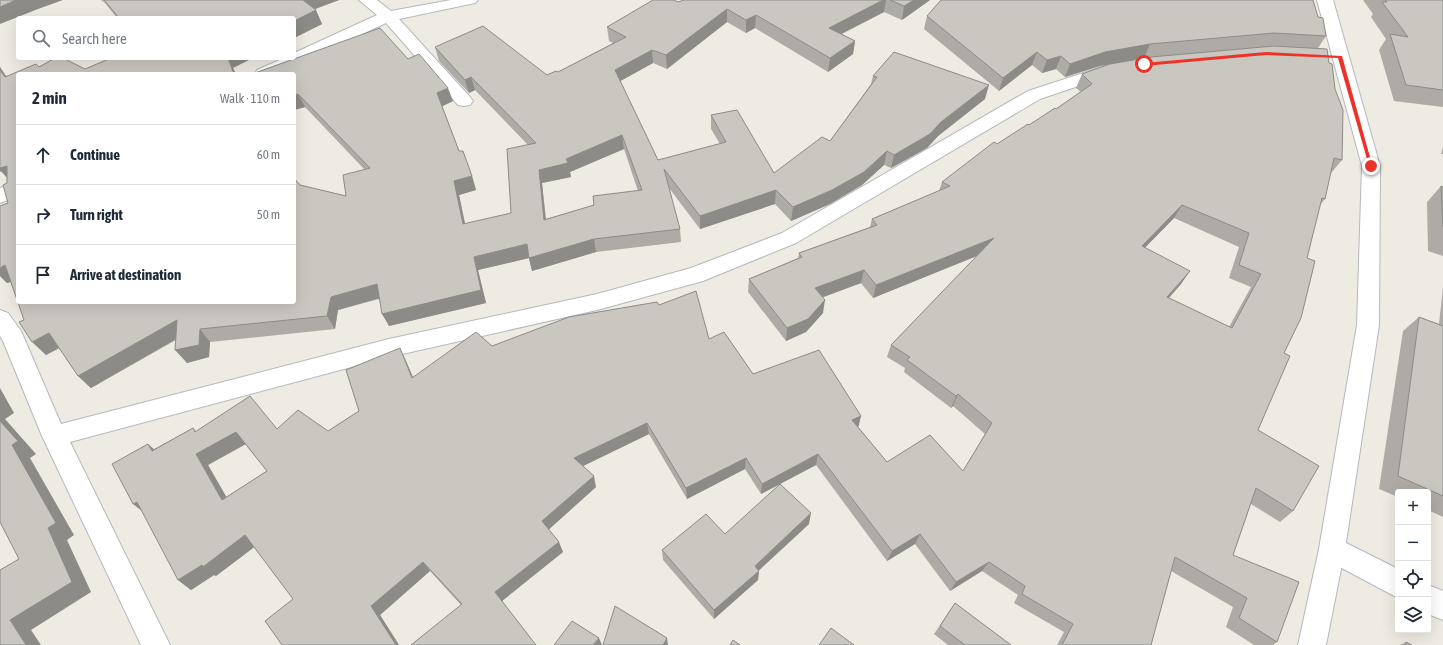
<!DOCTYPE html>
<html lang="en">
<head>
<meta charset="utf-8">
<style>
  body { margin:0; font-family:"Asap Condensed",sans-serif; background:#f6f6f7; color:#1f2937 }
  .controls { position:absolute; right:12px; bottom:12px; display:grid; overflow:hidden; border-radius:4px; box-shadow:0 4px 16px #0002 }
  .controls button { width:36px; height:36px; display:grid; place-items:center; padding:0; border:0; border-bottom:1px solid #e0e1e3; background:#fff; color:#1f2937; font:20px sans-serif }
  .stop { position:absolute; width:12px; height:12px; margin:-9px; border:3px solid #ed3228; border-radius:50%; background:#fff }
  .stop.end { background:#ed3228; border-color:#fff; box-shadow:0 1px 4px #0008 }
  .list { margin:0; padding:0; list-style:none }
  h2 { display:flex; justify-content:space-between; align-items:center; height:52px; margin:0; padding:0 16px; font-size:17px }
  h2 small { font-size:13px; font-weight:400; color:#747a83 }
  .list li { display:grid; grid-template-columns:26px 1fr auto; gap:12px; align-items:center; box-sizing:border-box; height:60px; padding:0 16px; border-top:1px solid #e0e1e3 }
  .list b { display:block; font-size:15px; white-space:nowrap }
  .list em { font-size:13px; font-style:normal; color:#747a83 }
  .icon { flex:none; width:22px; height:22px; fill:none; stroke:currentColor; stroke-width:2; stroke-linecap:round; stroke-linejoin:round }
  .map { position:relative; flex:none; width:1443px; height:645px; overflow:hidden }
  .search { position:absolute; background:#fff; box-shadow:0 4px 16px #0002; left:16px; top:16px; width:280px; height:44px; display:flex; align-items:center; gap:10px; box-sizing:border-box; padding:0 14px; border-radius:4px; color:#747a83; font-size:15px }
  .panel { position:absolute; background:#fff; box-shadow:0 4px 16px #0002; left:16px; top:72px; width:280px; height:232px; border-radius:4px }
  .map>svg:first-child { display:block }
</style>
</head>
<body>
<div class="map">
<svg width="1443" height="645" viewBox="0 0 1443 645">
  <rect width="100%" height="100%" fill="#eeebe2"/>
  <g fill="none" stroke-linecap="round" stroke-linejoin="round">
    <defs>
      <path id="minor" d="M359,0H377L391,11L451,0H478L475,3L399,19L470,97L473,101L470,105L464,106L458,105L386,23L276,74H255L257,70L284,58H294V53L377,15Z
        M1108,65L1114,66L1116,70L1114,74L1040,99L796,243L703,281L597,310L389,357L70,442L170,645H141L42,436L3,341L0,336V310L8,313L21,331L61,424L389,339L597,294L691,268L782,233L1028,91Z
        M18,181V196L0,203V188Z
        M1332,536L1398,569V598L1323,558L1319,549L1323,540Z
        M1428,585L1443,591V620L1428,614Z"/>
      <path id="tertiary" d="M1317,0H1333L1380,166L1379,325L1345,549L1326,645H1298L1319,549L1357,325L1362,166Z"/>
    </defs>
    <use href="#minor" stroke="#b5b8bd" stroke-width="2"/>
    <use href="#tertiary" stroke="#b5b8bd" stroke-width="2"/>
    <use href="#minor" fill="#fff" fill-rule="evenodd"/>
    <use href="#tertiary" fill="#fff" fill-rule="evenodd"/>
  </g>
  <path fill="#aeaba6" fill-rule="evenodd" d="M101,0H339L315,9L322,24L294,38V18H117L105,3Z
    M684,0H930L902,20L884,12L842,34L855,41L853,54L828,72L755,28L746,33L727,22L667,69L653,63L620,81L658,160L720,144L711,129V115L774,173L830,141L871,84L873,76L985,99L938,136L927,148L891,168L884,165L862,185L830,204L791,221L775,204L700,229L669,188L680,229L681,242L596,252L532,271L529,258L478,270L486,303L389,326L379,299L338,310L335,329L210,342L209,357L187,363L176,340L91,388L78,376L59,348L46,355L24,320L11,282L7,283L0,276V206L8,203L7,177L1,171L0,172V67L6,77L39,67L85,69L233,68L236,74H18V302H294L300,185L346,196L365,170L305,107L294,110V74L408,59L453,101L442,106L459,151L472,176L476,190L459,195L465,224L511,213L528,145L475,90L469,93L439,61L435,47L547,75L558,72L613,43L609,41L607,27ZM624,149L638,191L594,205L546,219L542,183L571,177L570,172Z
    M1363,0H1443V107L1394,101L1379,50L1386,39L1371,17L1373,14Z
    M927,16L1318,17L1326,36L1318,48L1342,160L1331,173H1330L1325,199L1320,205L1284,353L1258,430L1293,511L1280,522L1251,504L1233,555L1277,642L1273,645H1254L1226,627L1233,607L1171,571L1151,645H1057L1064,632L1014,603L1018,595L982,571L950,591L915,544L887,561L816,465L761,494L745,469L687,499L649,434L583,466L596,487L549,529L563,552L501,601L461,605L430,571L380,615L399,645H282L293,599L254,547L216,576L214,575L191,590L178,580L154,449L193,428L196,431L277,429L328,431L359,411L406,361L413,377L492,346L659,305L709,339L753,374L861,416L858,427L887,462L963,471L985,434L953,406L951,408L904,372L905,368L887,357L891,345L977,256L873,298L861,283L822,297L823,313L806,332L786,341L748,292L749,279L798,258L799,253L870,227L872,219L939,191L942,182L997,144L1056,109L1081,92L1076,88L1082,74L1268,47L1144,58L1100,66L1065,77L1056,69L1042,73L1032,65L999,91L924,29ZM1174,218L1239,247L1229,278L1251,287L1229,327L1169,298L1181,284L1145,247ZM245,444L267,471L226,497L208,465Z
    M1443,147V154H1441Z
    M1441,186L1443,187V256L1428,251L1427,202Z
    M1443,287V517L1428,510V492H1398V497L1379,489L1403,331L1419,317L1439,324Z
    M809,524L759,570L758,580L714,619L663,560L662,550L725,534Z
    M955,603L1011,645H948L934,634Z
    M1406,642L1412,645H1400Z"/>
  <path fill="#8d8b87" d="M16,0H63L38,9L0,24V7Z
    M302,0H339L307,12Z
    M883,0H886L884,12L827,41L829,28Z
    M914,0H930L902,20L904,6Z
    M727,9V22L667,69L666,55Z
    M316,10L322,24L294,38V21Z
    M756,15L755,28L746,33V20Z
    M855,41L853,54L828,72L830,58Z
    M1150,44L1144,58L1100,66L1065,77L1070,64L1105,52Z
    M652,50L653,63L617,83L615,70Z
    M1037,52L1032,65L999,91L1003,78Z
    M1061,56L1056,69L1042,73L1047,60Z
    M228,58H253L233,68L236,74H234Z
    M0,67L16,91L5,77L0,70Z
    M471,77L475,90L469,93L465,80Z
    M989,85L985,99L938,136L927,148L891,168L894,155L941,122Z
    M448,88L453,101L441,107L437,93Z
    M298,94L305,107L294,110V95Z
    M622,135L624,149L570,172L571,177L542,183L547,233L544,220L539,170L566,159Z
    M887,151L884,165L862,185L830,204L791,221L793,207Z
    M0,160L7,166L11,182L1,171L0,172Z
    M472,176L476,190L459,195L468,238L463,224L454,181Z
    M776,190L775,204L700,229V216Z
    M1182,205L1174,218L1134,259L1142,246Z
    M994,238L989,251L873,298L876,285Z
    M594,239L596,252L532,271L529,258L478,270L486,303L389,326L382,314L474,257L527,244Z
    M5,265L18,279L7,283L0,276V268Z
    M864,270L861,283L813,301L815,288Z
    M1190,271L1181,284L1158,310L1167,297Z
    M377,284L383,297L338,310L335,329L327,316L331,297Z
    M825,300L823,313L806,332L786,341L787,328Z
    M177,320L188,332L91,388L78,376Z
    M200,329L210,342L209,357L187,363L175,350Z
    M49,333L63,346L46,355L32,342Z
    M400,348L406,361L418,390L412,378Z
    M0,388L14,413L5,419L36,454L30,458L74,535L67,540L91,592L31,630L41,645H26L10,620L48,528L12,445L0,421Z
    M958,394L953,406L951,408L956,396Z
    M861,416L858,428L852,420Z
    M647,423L649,434L577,469L574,458Z
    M236,432L246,444L208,465L234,510L222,500L196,454Z
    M148,444L161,455L152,451Z
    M818,454L816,465L761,494L762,484Z
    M746,458L745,469L687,499L686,488Z
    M594,476L596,487L546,532L542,521Z
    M137,502L147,515L133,504Z
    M811,513L809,524L754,575L755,566Z
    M920,534L915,544L887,561L892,551Z
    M245,535L257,545L216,576L214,575L191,590L178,580Z
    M559,542L563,552L501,602L495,592Z
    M423,562L430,571L380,615L399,645H396L371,606Z
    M989,562L982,571L950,591L956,582Z
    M759,571L758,580L714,619V610Z
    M599,638L602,645H593Z
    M667,638L668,645H663Z"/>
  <path fill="#cac7c1" stroke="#8d8b87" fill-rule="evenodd" d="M0,0H16L0,7Z
    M104,0H303L316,10L294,21V18H119Z
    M653,0H674L678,2L684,0H883L829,28L855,41L830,58L756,15L746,20L727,9L666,55L652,50L615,70L658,160L726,142L711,115L737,110L774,173L822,137L830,141L877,77L873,76L894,52L989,85L941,122L930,134L894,155L887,151L864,172L832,190L793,207L776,190L700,216L664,169L680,229L594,239L529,258L527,244L474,257L481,290L382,314L377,284L331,297L327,316L200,329L199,345L175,350L177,320L78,376L49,333L32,342L19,322L24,320L5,265L0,268V206L8,203L3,185L7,183V166L0,168V70L5,77L36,64L39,67L55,58H63L85,69L111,58H228L234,74H18V302H294V178L300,185L346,196L343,175L370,168L298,94L294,95V74H252L380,28L408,59L419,54L448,88L437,93L459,151H463L472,176L454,181L463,224L511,213L507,149L536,143L471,77L465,80L435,47L483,26L547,75L556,71L558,72L626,37L607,27ZM622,135L642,190L593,196L594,205L544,220L539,170L568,163L566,159Z
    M890,0H914L904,6Z
    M941,0H1313L1318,17L1323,18L1326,36L1274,33L1150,44L1105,52L1070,64L1061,56L1047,60L1037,52L1003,78L927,16Z
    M1385,0H1443V90L1406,85L1390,34L1408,37L1382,2H1387Z
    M1274,46L1327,49L1329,63L1332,64L1335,89L1343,110L1342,160L1334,158L1325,199L1322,198L1307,258L1315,261L1301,318L1284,353L1290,356L1258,430L1319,466L1293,511L1256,488L1233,555L1299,582L1277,642L1239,618L1247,598L1175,557L1151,645H1062L1073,624L1022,594L1025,586L989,562L956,582L920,534L892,551L818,454L762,484L746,458L686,488L647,423L574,458L594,476L542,521L559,542L495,592L536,645H411L462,604L423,562L371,606L396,645H282L265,621L293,599L245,535L203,567L202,565L178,580L137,502L133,504L112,464L148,444L152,451L193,428L195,432L250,396L277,429L298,410L328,431L359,411L346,370L400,348L412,378L476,332L492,346L569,317L657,302L659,305L696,291L709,339L724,332L753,374L819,350L861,416L852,420L887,462L930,435L963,471L992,423L958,394L956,396L907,360L910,357L891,345L994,238L876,285L864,270L815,288L825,300L808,319L787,328L749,279L802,257L799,253L877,225L872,219L950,186L942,182L994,142L997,144L1028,124L1029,125L1055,108L1056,109L1092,84L1082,74L1110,64L1151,57ZM1182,205L1249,233L1239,265L1261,274L1232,328L1167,297L1190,271L1142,246ZM236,432L267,471L222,500L196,454Z
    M1441,186L1443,187V227Z
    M1419,317L1443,326V496L1398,476Z
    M0,421L18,441L12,445L56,523L48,528L72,582L10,620L26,645H0V570L19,559L0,522Z
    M780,484L811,513L755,566L759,571L714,610L662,550L706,514L725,534Z
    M955,603L1011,645H965L940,626Z
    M615,606L667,638L663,645H603Z
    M572,621L599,638L593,645H554Z
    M831,628L854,645H819Z
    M733,640L740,645H730Z
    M1406,642L1412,645H1406Z"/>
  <path fill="#ed3228" d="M1266,52L1342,56L1373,168L1369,166L1338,58L1266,55L1144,66L1142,64L1144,63Z"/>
</svg>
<div class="controls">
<button>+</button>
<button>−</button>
<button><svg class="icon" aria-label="locate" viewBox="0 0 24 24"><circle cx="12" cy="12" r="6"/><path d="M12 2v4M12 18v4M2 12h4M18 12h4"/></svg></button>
<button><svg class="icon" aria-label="layers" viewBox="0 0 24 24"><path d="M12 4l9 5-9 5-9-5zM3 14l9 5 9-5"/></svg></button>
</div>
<div class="stop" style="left:1144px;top:64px"></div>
<div class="stop end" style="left:1371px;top:166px"></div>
<div class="search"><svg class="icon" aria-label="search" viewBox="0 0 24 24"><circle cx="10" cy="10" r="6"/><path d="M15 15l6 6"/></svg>Search here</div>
<section class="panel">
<h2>2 min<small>Walk · 110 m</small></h2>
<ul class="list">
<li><svg class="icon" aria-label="ahead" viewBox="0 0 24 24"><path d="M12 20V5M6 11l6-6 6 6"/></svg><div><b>Continue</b></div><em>60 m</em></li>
<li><svg class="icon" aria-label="right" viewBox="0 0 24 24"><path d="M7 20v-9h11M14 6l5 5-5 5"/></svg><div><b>Turn right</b></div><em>50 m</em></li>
<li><svg class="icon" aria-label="arrive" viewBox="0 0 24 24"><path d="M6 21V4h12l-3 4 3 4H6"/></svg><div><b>Arrive at destination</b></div></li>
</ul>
</section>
</div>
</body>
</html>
